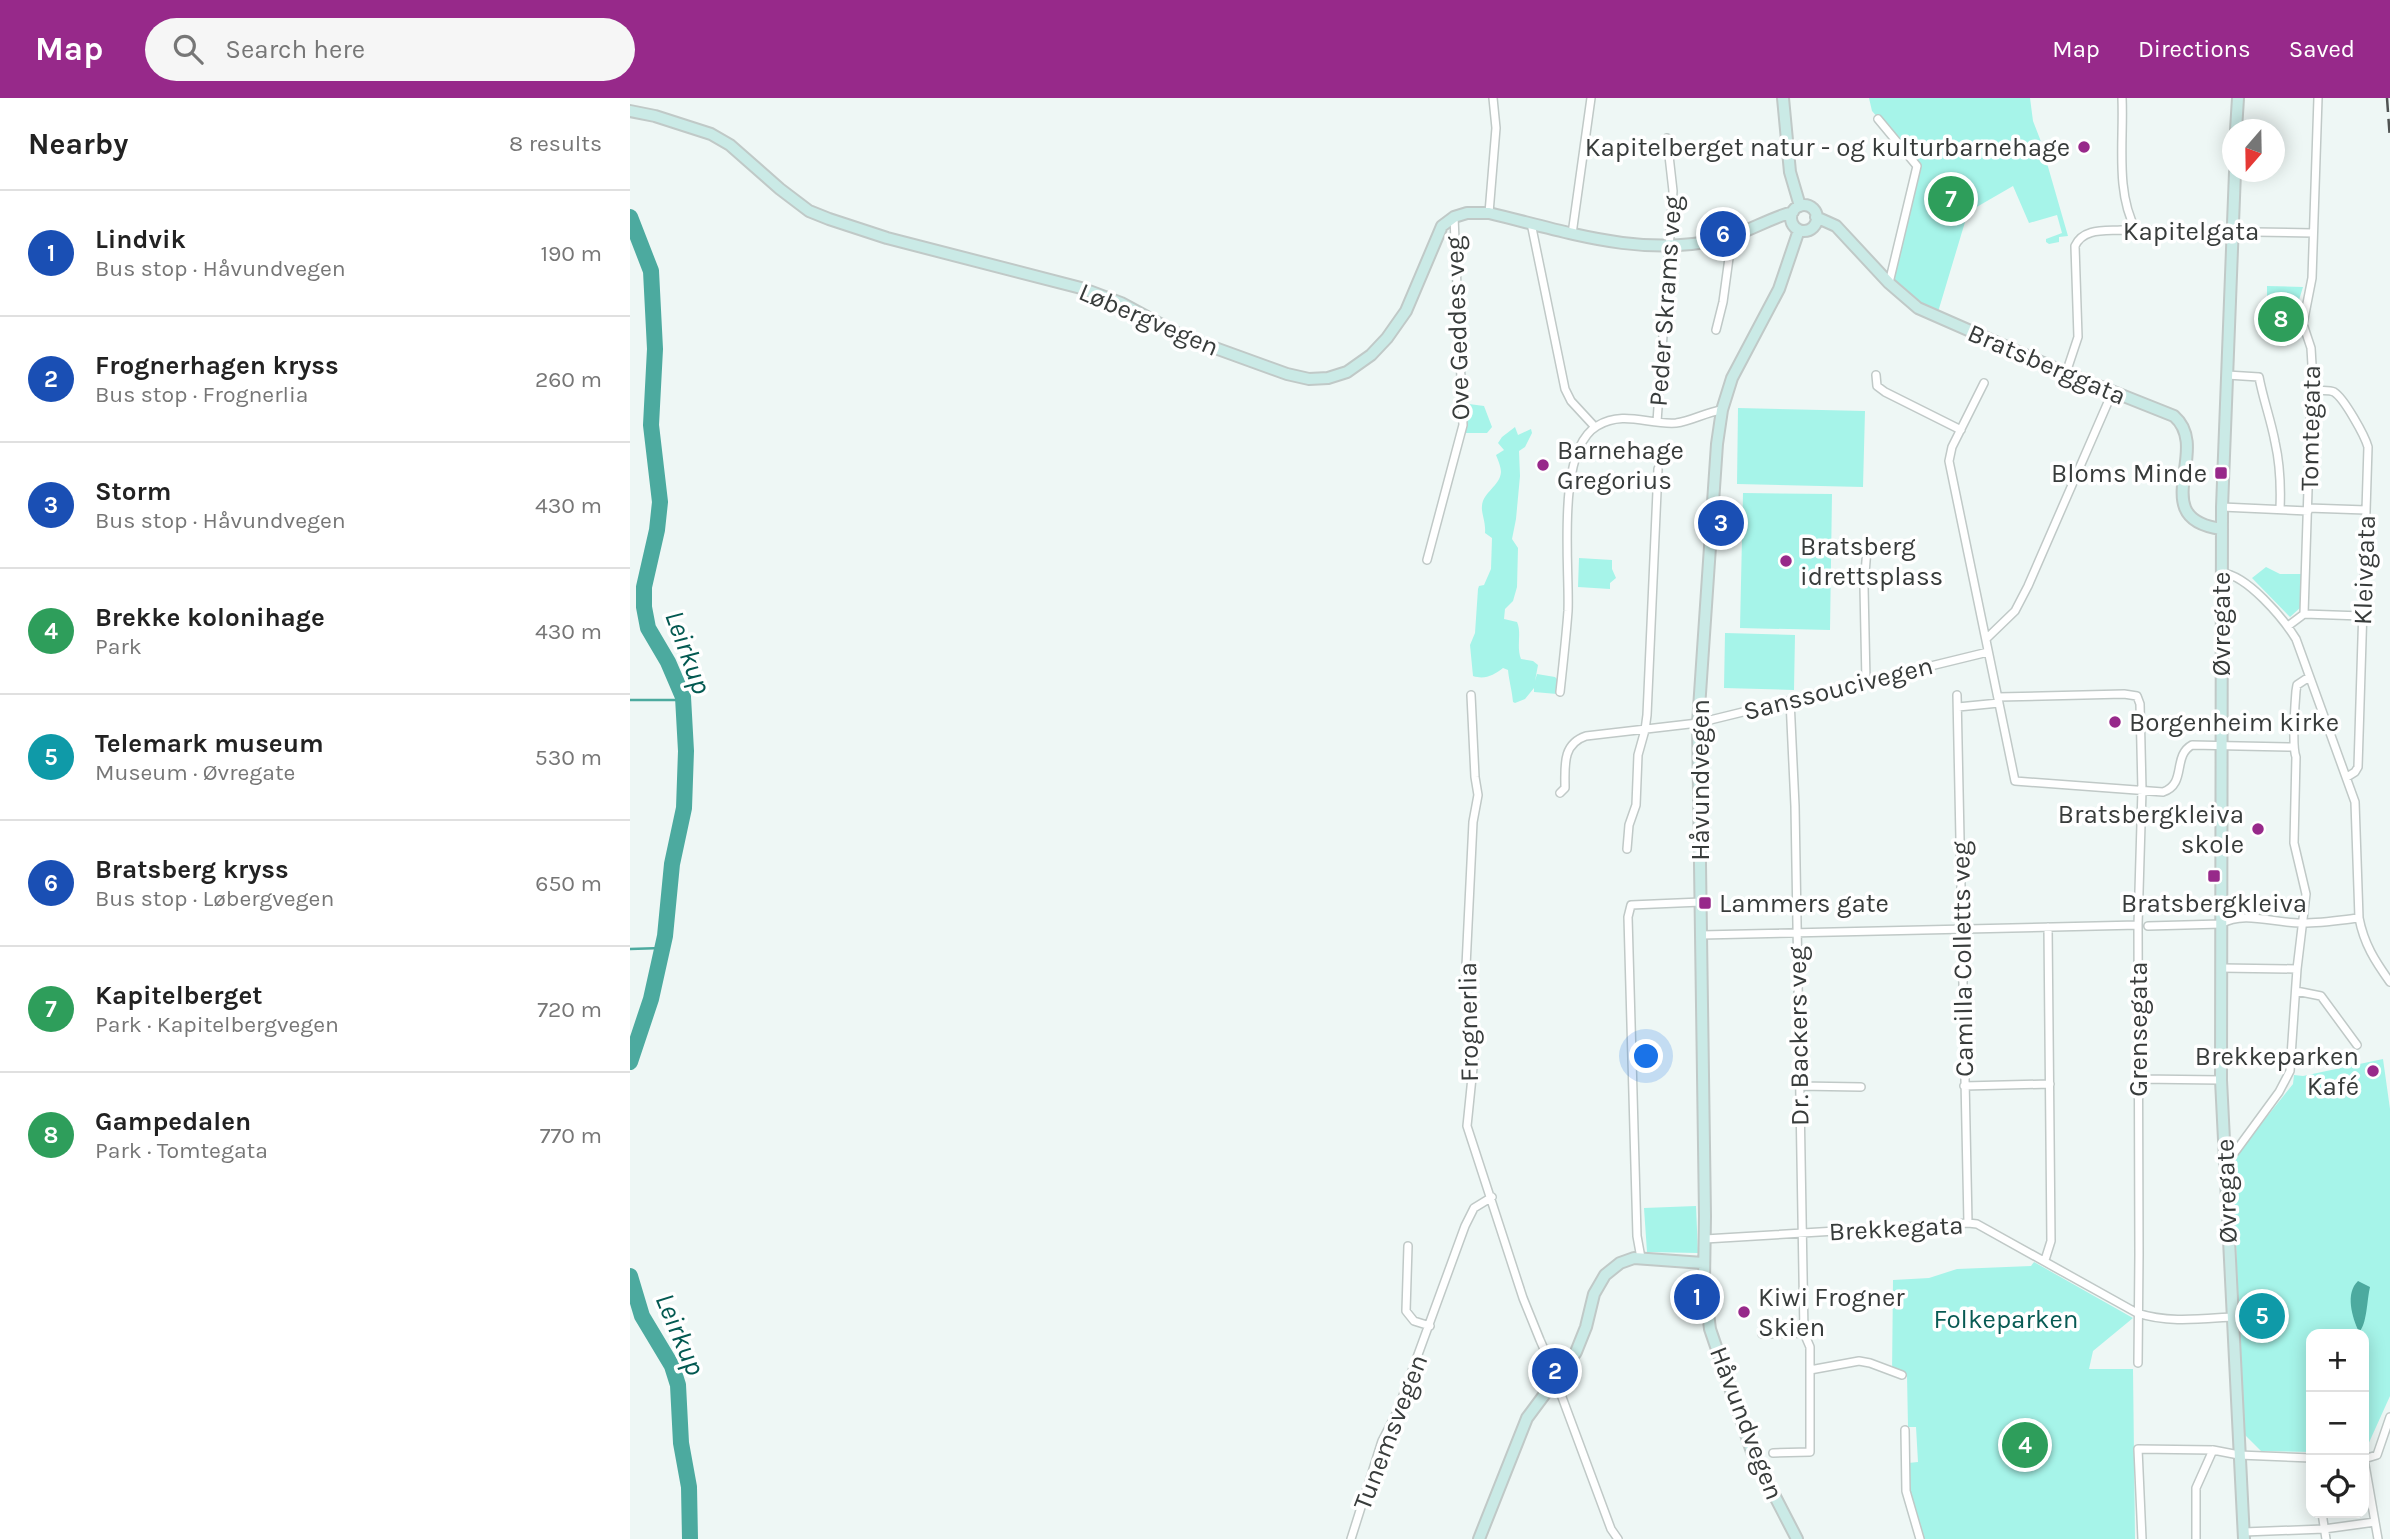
<!DOCTYPE html>
<html lang="en">
<head>
<meta charset="utf-8">
<style>
  body { margin:0; font-family:Karla,sans-serif; background:#f6f6f6; color:#222 }
  .controls { position:absolute; right:21px; bottom:21px; display:grid; overflow:hidden; border-radius:14px; box-shadow:0 4px 18px #0003 }
  .controls button { width:63px; height:63px; display:grid; place-items:center; padding:0; border:0; border-bottom:2px solid #e0e0e0; background:#fff; color:#222; font:35px sans-serif }
  .compass { position:absolute; left:1592px; top:21px; width:63px; height:63px; border-radius:50%; background:#fff; box-shadow:0 4px 18px #0003; rotate:200deg }
  .you { position:absolute; left:1017px; top:959px; width:24px; height:24px; margin:-18px; border:5px solid #fff; border-radius:50%; background:#1a73e8; box-shadow:0 0 0 10px #1a73e833 }
  .badge { display:grid; place-items:center; width:46px; height:46px; border-radius:50%; background:#97298a; color:#fff; font-size:23px; font-weight:700 }
  .pin { position:absolute; translate:-50% -50%; border:4px solid #fff; box-shadow:0 2px 7px #0006 }
  .list { margin:0; padding:0; list-style:none }
  h2 { display:flex; justify-content:space-between; align-items:center; height:91px; margin:0; padding:0 28px; font-size:30px }
  h2 small { font-size:23px; font-weight:400; color:#767676 }
  .list li { display:grid; grid-template-columns:46px 1fr auto; gap:21px; align-items:center; box-sizing:border-box; height:126px; padding:0 28px; border-top:2px solid #e0e0e0 }
  .list b { display:block; font-size:26px; white-space:nowrap }
  .list p { margin:0; font-size:23px; white-space:nowrap; color:#767676 }
  .list em { font-size:23px; font-style:normal; color:#767676 }
  .icon { flex:none; width:38px; height:38px; fill:none; stroke:currentColor; stroke-width:2; stroke-linecap:round; stroke-linejoin:round }
  .map { position:relative; flex:none; width:1760px; height:1441px; overflow:hidden }
  header { display:flex; align-items:center; gap:42px; box-sizing:border-box; height:98px; padding:0 35px; background:#97298a; color:#fff }
  header strong { font-size:33px }
  nav { display:flex; gap:38px; margin-inline-start:auto; font-size:24px }
  .search { width:490px; height:63px; background:#f6f6f6; display:flex; align-items:center; gap:18px; box-sizing:border-box; padding:0 24px; border-radius:38px; color:#767676; font-size:26px }
  main { display:flex }
  aside { flex:1; background:#fff }
  .map>svg:first-child { display:block }
</style>
</head>
<body>
<header>
<strong>Map</strong>
<div class="search"><svg class="icon" aria-label="search" viewBox="0 0 24 24"><circle cx="10" cy="10" r="6"/><path d="M15 15l6 6"/></svg>Search here</div>
<nav><a>Map</a><a>Directions</a><a>Saved</a></nav>
</header>
<main>
<aside>
<h2>Nearby<small>8 results</small></h2>
<ul class="list">
<li><span class="badge" style="background:#1a4fb4">1</span><div><b>Lindvik</b><p>Bus stop · Håvundvegen</p></div><em>190 m</em></li>
<li><span class="badge" style="background:#1a4fb4">2</span><div><b>Frognerhagen kryss</b><p>Bus stop · Frognerlia</p></div><em>260 m</em></li>
<li><span class="badge" style="background:#1a4fb4">3</span><div><b>Storm</b><p>Bus stop · Håvundvegen</p></div><em>430 m</em></li>
<li><span class="badge" style="background:#2e9e5b">4</span><div><b>Brekke kolonihage</b><p>Park</p></div><em>430 m</em></li>
<li><span class="badge" style="background:#0f9aa8">5</span><div><b>Telemark museum</b><p>Museum · Øvregate</p></div><em>530 m</em></li>
<li><span class="badge" style="background:#1a4fb4">6</span><div><b>Bratsberg kryss</b><p>Bus stop · Løbergvegen</p></div><em>650 m</em></li>
<li><span class="badge" style="background:#2e9e5b">7</span><div><b>Kapitelberget</b><p>Park · Kapitelbergvegen</p></div><em>720 m</em></li>
<li><span class="badge" style="background:#2e9e5b">8</span><div><b>Gampedalen</b><p>Park · Tomtegata</p></div><em>770 m</em></li>
</ul>
</aside>
<div class="map">
<svg width="1760" height="1441" viewBox="0 0 1760 1441">
  <rect width="100%" height="100%" fill="#eef7f5"/>
  <path fill="#a6f4e9" d="M1239,0H1400L1403,23L1410,41L1438,138L1429,139V144L1419,146L1416,144V141L1432,135L1427,117L1399,125L1383,88L1338,114L1308,214L1288,206L1261,180L1285,62L1242,13Z
    M1637,188L1673,189L1665,215L1664,237L1656,240L1653,245L1648,246L1637,231Z
    M839,306L854,308L862,329L857,335H834Z
    M1108,310L1235,313L1233,389L1107,386Z
    M885,329L888,337L901,331L902,335L895,349L889,353L890,378L886,421L882,441L888,450L887,489L883,503L875,511L874,521L887,524C892,535 886,548 891,561L903,563L908,567L905,583L907,576L925,579L928,582L927,596L904,594V590L895,601L885,605L883,604C882,592 879,583 878,572L873,570C864,577 855,582 843,578L840,547L845,535L848,491L849,488L854,487L861,471L862,440L855,435C856,424 851,415 852,408C853,394 870,388 871,374C871,369 868,362 866,357L874,352L868,345L872,339Z
    M1113,395L1202,396L1200,532L1110,530Z
    M949,460L982,462V471L986,480L980,485V491L948,489Z
    M1636,469L1650,476H1672L1671,509L1660,519L1622,480Z
    M1095,535L1165,537L1164,592L1094,590Z
    M1753,961L1760,1011V1298L1737,1349L1734,1350V1236H1681V1354L1631,1353L1613,1335L1603,1061L1663,986L1664,977L1673,978Z
    M1066,1108L1068,1155L1017,1154L1014,1110Z
    M1404,1164L1503,1220L1463,1253L1459,1271H1503L1505,1441H1294L1279,1393L1278,1365L1288,1364L1286,1329H1278L1277,1277H1262L1263,1182L1299,1180L1327,1171L1401,1168Z"/>
  <path fill="#4caa9f" d="M1728,1183L1740,1189C1737,1201 1737,1227 1729,1234C1722,1219 1715,1195 1728,1183Z"/>
  <g fill="none" stroke-linecap="round" stroke-linejoin="round">
    <path stroke="#4caa9f" stroke-width="2.5" d="M0,602H53
      M0,851L32,850"/>
    <path stroke="#4caa9f" stroke-width="16" d="M0,119L21,173L25,251L21,327L30,404L27,432L14,489V509L18,530L38,564L53,599L56,653L54,710L42,766L35,838L21,901L0,964
      M0,1178L12,1218L42,1268L48,1287L51,1345L59,1389L60,1441"/>
    <defs>
      <path id="street" d="M1492,0C1494,42 1485,94 1506,132
        M1248,21L1287,68L1259,185
        M859,115L866,30L863,0
        M901,125L935,291L941,303L965,329
        M942,136L961,0
        M1086,232L1093,204L1102,138
        M1436,275L1448,239L1445,148C1453,130 1475,133 1491,132L1683,135
        M1246,277L1247,288L1255,294L1331,332
        M1597,277L1629,279C1633,301 1641,322 1645,344C1650,366 1651,388 1650,411
        M1354,285L1322,349L1319,363L1385,683L1533,694C1557,686 1542,658 1562,647L1662,649
        M1681,293C1687,293 1698,291 1704,294C1714,300 1735,338 1738,349L1728,669L1725,674L1717,679
        M1027,324L1043,93L1037,40
        M1592,409L1678,413
        M1678,410L1736,412
        M797,462L833,327L824,119
        M1592,475C1617,477 1653,520 1666,541L1725,704L1729,820C1734,846 1745,863 1760,884
        M1674,516L1732,518
        M1658,528L1674,516L1682,267L1681,250L1673,226L1682,180L1688,0
        M1356,541L1385,513L1398,488L1482,295
        M1236,583L1234,489L1237,450
        M930,594C933,567 936,540 938,513C940,470 925,353 967,328C994,312 1018,327 1046,325C1062,323 1076,314 1092,312
        M841,597L845,679L848,697L843,724L836,868L837,894L843,930L844,960L837,1028L893,1200L910,1242L917,1258L934,1273
        M1327,597L1338,1125
        M1368,599L1494,596L1507,598L1510,606L1512,692L1508,827L1509,1156L1508,1265
        M1328,609L1369,605
        M930,695L935,690C935,668 932,646 956,638L1068,625L1358,554
        M997,751L999,727L1006,707L1008,657L1015,632L1017,617L1028,371
        M1518,828L1591,826C1614,812 1646,826 1673,825C1692,825 1711,822 1729,820
        M1071,837L1508,827
        M1591,870L1667,871
        M1666,893L1691,898L1727,947
        M1509,981L1591,982
        M1169,988L1231,989
        M1334,988L1420,986
        M1595,1060L1605,1054L1649,994L1660,973L1667,871L1676,796L1664,745L1666,659C1662,649 1665,606 1666,593L1667,587L1679,579
        M1075,1141L1338,1125L1347,1126L1507,1215C1538,1225 1569,1221 1601,1219
        M778,1148L776,1213L784,1223L800,1228
        M1011,1160L1007,1138L1005,1067L998,819L1001,807L1071,804
        M1415,1162L1421,1143L1418,829
        M1132,1236L1174,1235
        M1180,1272L1229,1263L1240,1265L1272,1277
        M926,1283L981,1431L988,1441
        M1275,1332L1276,1393L1290,1441
        M1143,1355L1180,1354V1249L1174,1235L1165,708L1160,602
        M1734,1361L1748,1441
        M1734,1361L1747,1357L1760,1319
        M1692,1415L1696,1441
        M1614,1434L1694,1431L1745,1424
        M721,1441L752,1343L767,1314L835,1128L844,1110L862,1099
        M1512,1441L1508,1351L1583,1352L1609,1357L1681,1360
        M1566,1441V1390L1583,1352"/>
      <path id="secondary" d="M1153,0L1160,74L1170,108
        M0,13L25,18L81,36L100,47L150,91L179,113L199,121L257,140L451,190L491,205L552,238L657,276L679,281L698,280L717,274L741,257L757,240L776,213L812,128L824,119L837,115H859C938,134 1010,160 1092,141C1117,135 1139,120 1163,114
        M1606,32L1608,0
        M1605,74L1592,409L1591,982L1614,1441
        M1161 120a13 13 0 1 1 26 0a13 13 0 1 1-26 0Z
        M1186,119L1206,128L1259,185L1288,210L1436,275L1544,318C1583,352 1514,421 1592,431
        M849,1441L897,1320L946,1254L956,1229L964,1196L975,1177L990,1165L1004,1160L1073,1165
        M1167,1441L1122,1354L1080,1231L1074,1183L1075,1118L1068,625L1087,346L1092,312L1102,280L1149,191L1169,132"/>
    </defs>
    <use href="#street" stroke="#c0c9c7" stroke-width="10"/>
    <use href="#secondary" stroke="#c0c9c7" stroke-width="14"/>
    <use href="#street" stroke="#fff" stroke-width="7"/>
    <use href="#secondary" stroke="#caeae6" stroke-width="10"/>
    <path stroke="#4f5352" stroke-width="2.5" stroke-dasharray="14 7" stroke-linecap="butt" d="M1757,0L1760,42"/>
  </g>
  <g fill="#97298a" stroke="#fff" stroke-width="2.5">
    <circle cx="1454" cy="49" r="7"/>
    <circle cx="913" cy="367" r="7"/>
    <rect x="1584" y="368" width="14" height="14" rx="3.5"/>
    <circle cx="1156" cy="463" r="7"/>
    <circle cx="1485" cy="624" r="7"/>
    <circle cx="1628" cy="731" r="7"/>
    <rect x="1577" y="771" width="14" height="14" rx="3.5"/>
    <rect x="1068" y="798" width="14" height="14" rx="3.5"/>
    <circle cx="1743" cy="973" r="7"/>
    <circle cx="1114" cy="1214" r="7"/>
  </g>
  <g text-anchor="middle" stroke-width="7" stroke-linejoin="round" paint-order="stroke">
    <g font-size="26" fill="#383c3b" stroke="#fff" text-anchor="start">
      <text x="1440" y="58" text-anchor="end">Kapitelberget natur - og kulturbarnehage</text>
      <text x="927" y="361">Barnehage<tspan x="927" dy="30">Gregorius</tspan></text>
      <text x="1577" y="384" text-anchor="end">Bloms Minde</text>
      <text x="1170" y="457">Bratsberg<tspan x="1170" dy="30">idrettsplass</tspan></text>
      <text x="1499" y="633">Borgenheim kirke</text>
      <text x="1614" y="725" text-anchor="end">Bratsbergkleiva<tspan x="1614" dy="30">skole</tspan></text>
      <text x="1089" y="814">Lammers gate</text>
      <text x="1584" y="814" text-anchor="middle">Bratsbergkleiva</text>
      <text x="1729" y="967" text-anchor="end">Brekkeparken<tspan x="1729" dy="30">Kafé</tspan></text>
      <text x="1128" y="1208">Kiwi Frogner<tspan x="1128" dy="30">Skien</tspan></text>
    </g>
    <g font-size="26" fill="#383c3b" stroke="#fff">
      <text x="1561" y="142">Kapitelgata</text>
      <text transform="translate(1035 203) rotate(-86)" y="9">Peder Skrams veg</text>
      <text transform="translate(519 221) rotate(23)" y="9">Løbergvegen</text>
      <text transform="translate(827 230) rotate(-92)" y="9">Ove Geddes veg</text>
      <text transform="translate(1417 266) rotate(23)" y="9">Bratsberggata</text>
      <text transform="translate(1680 330) rotate(-89)" y="9">Tomtegata</text>
      <text transform="translate(1734 472) rotate(-88)" y="9">Kleivgata</text>
      <text transform="translate(1591 526) rotate(-90)" y="9">Øvregate</text>
      <text transform="translate(1208 590) rotate(-14)" y="9">Sanssoucivegen</text>
      <text transform="translate(1070 682) rotate(-90)" y="9">Håvundvegen</text>
      <text transform="translate(1332 861) rotate(-91)" y="9">Camilla Colletts veg</text>
      <text transform="translate(838 924) rotate(-91)" y="9">Frognerlia</text>
      <text transform="translate(1508 931) rotate(-90)" y="9">Grensegata</text>
      <text transform="translate(1168 938) rotate(-91)" y="9">Dr. Backers veg</text>
      <text transform="translate(1596 1093) rotate(-92)" y="9">Øvregate</text>
      <text transform="translate(1266 1130) rotate(-3)" y="9">Brekkegata</text>
      <text transform="translate(1117 1325) rotate(69)" y="9">Håvundvegen</text>
      <text transform="translate(760 1334) rotate(-69)" y="9">Tunemsvegen</text>
    </g>
    <g font-size="26" fill="#085b54" stroke="#fff">
      <text x="1376" y="1230">Folkeparken</text>
    </g>
    <g font-size="28" font-style="italic" fill="#035951" stroke="#fff">
      <text transform="translate(59 554) rotate(70)" y="10">Leirkup</text>
      <text transform="translate(51 1236) rotate(67)" y="10">Leirkup</text>
    </g>
  </g>
</svg>
<div class="controls">
<button>+</button>
<button>−</button>
<button><svg class="icon" aria-label="locate" viewBox="0 0 24 24"><circle cx="12" cy="12" r="6"/><path d="M12 2v4M12 18v4M2 12h4M18 12h4"/></svg></button>
</div>
<svg class="compass" viewBox="-18 -18 36 36"><path d="M0-13l5 13h-10z" fill="#e53935"/><path d="M0 13l5-13h-10z" fill="#767676"/></svg>
<div class="you"></div>
<div class="pin badge" style="left:1067px;top:1199px;background:#1a4fb4">1</div>
<div class="pin badge" style="left:925px;top:1273px;background:#1a4fb4">2</div>
<div class="pin badge" style="left:1091px;top:425px;background:#1a4fb4">3</div>
<div class="pin badge" style="left:1395px;top:1347px;background:#2e9e5b">4</div>
<div class="pin badge" style="left:1632px;top:1218px;background:#0f9aa8">5</div>
<div class="pin badge" style="left:1093px;top:136px;background:#1a4fb4">6</div>
<div class="pin badge" style="left:1321px;top:101px;background:#2e9e5b">7</div>
<div class="pin badge" style="left:1651px;top:221px;background:#2e9e5b">8</div>
</div>
</main>
</body>
</html>
